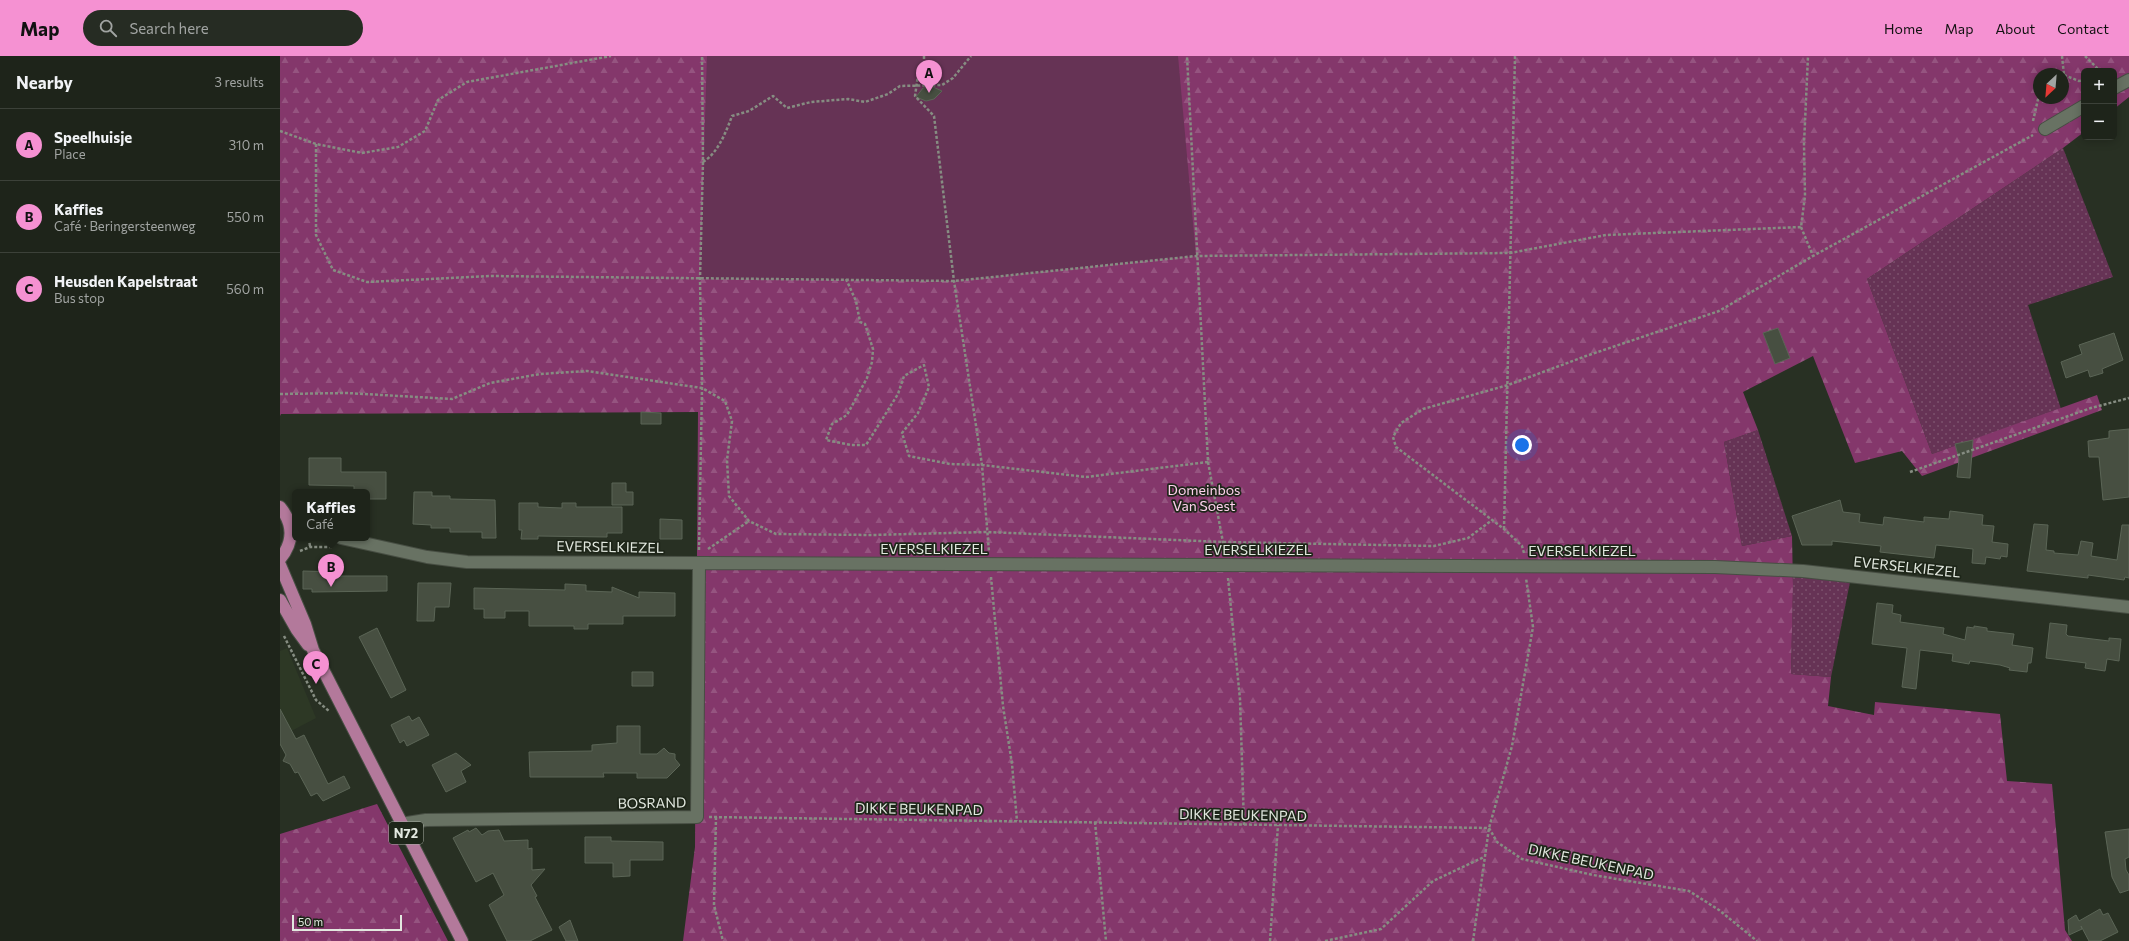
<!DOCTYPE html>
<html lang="en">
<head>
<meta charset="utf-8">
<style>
  body { margin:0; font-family:Commissioner,sans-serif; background:#262c23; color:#f1f3f6 }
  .controls { position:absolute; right:12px; top:12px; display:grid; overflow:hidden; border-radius:6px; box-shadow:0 2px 10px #0003 }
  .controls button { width:36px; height:36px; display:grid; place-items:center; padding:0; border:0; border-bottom:1px solid #3c4139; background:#1e241a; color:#f1f3f6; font:20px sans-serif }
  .compass { position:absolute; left:1753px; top:12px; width:36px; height:36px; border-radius:50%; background:#1e241a; box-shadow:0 2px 10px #0003; rotate:206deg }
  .scale { position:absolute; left:12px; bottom:10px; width:110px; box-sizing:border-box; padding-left:4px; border:2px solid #e2e8df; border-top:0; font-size:11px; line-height:14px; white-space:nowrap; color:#e2e8df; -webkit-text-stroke:3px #1e2619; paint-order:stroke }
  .you { position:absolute; left:1242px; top:389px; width:14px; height:14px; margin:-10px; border:3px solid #fff; border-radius:50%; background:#1a73e8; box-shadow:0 0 0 6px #1a73e833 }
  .badge { display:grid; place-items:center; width:26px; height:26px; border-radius:50%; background:#f591d2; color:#111; font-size:13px; font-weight:700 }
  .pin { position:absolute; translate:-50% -33px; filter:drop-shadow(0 1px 2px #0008) }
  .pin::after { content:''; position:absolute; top:21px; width:14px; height:12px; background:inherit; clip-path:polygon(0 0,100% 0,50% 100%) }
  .popup { position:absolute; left:12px; top:433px; width:78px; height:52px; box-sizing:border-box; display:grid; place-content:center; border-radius:6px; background:#1e241a; filter:drop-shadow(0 1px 3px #0005); font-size:13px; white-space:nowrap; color:#a1a4a2 }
  .popup b { font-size:15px; color:#f1f3f6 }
  .popup::after { content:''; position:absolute; left:50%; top:100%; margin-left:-8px; border:8px solid transparent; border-top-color:#1e241a }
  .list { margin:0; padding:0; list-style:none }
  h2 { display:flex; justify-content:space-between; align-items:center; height:52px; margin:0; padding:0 16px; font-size:17px }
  h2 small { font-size:13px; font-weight:400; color:#a1a4a2 }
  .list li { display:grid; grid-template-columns:26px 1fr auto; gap:12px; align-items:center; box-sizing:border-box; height:72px; padding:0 16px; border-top:1px solid #3c4139 }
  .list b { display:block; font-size:15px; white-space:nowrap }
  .list p { margin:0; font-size:13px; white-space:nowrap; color:#a1a4a2 }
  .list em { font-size:13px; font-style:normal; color:#a1a4a2 }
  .icon { flex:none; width:22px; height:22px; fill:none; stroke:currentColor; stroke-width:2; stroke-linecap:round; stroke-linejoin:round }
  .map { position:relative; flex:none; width:1849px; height:885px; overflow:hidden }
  header { display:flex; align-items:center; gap:24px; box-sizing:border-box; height:56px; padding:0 20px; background:#f591d2; color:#111 }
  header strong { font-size:19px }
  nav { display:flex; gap:22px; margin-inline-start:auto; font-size:14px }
  .search { width:280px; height:36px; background:#262c23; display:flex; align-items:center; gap:10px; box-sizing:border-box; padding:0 14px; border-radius:22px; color:#a1a4a2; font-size:15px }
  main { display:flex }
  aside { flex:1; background:#1e241a }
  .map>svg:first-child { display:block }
</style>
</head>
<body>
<header>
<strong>Map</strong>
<div class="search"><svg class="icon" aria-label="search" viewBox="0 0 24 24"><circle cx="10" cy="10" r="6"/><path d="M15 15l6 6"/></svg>Search here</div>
<nav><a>Home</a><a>Map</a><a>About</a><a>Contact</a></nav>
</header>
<main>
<aside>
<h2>Nearby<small>3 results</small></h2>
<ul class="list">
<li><span class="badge">A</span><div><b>Speelhuisje</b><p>Place</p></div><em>310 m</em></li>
<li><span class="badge">B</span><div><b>Kaffies</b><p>Café · Beringersteenweg</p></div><em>550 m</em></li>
<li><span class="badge">C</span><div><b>Heusden Kapelstraat</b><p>Bus stop</p></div><em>560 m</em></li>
</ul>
</aside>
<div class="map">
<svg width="1849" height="885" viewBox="0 0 1849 885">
  <defs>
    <pattern id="grass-dots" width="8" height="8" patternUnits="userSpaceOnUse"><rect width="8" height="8" fill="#635"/><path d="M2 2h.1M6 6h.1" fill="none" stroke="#7c516d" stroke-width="1.8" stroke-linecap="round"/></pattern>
    <pattern id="forest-firs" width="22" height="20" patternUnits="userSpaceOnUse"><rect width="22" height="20" fill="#84376b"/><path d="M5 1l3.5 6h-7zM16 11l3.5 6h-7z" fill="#955480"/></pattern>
  </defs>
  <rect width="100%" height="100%" fill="#283023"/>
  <path fill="#2d3825" d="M7,592L36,662L0,681V595Z"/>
  <path fill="url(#grass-dots)" d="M1783,92L1833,221L1748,249L1781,353L1652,398L1587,223Z
    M1478,374L1512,480L1462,490L1444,386Z
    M1513,521L1570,526L1551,621L1511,618Z"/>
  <path fill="url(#forest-firs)" fill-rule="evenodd" d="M0,0H1849V41L1834,53V15H1804V76L1783,92L1587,223L1652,398L1817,339L1822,354L1642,420L1622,395L1575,407L1533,300L1463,336L1478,374L1444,386L1462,490L1512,480L1513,530L1511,618L1551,621L1548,650L1594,659L1595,646L1720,658L1727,725L1772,728L1785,874L1792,885H403L415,791L418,356L1,358L0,360ZM1759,18H1783V42H1759Z
    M97,748L168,885H0V778Z"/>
  <path fill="#635" d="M427,0H898L916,200L674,225L420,223Z"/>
  <path fill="#474f41" stroke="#5b6556" d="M653,31L662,35L654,43L646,45L636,41L643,32Z
    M1498,272L1510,302L1495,308L1483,277Z
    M1834,277L1843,304L1822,313L1823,317L1810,321L1808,314L1786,322L1781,306L1802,298L1799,289Z
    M361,356L381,357V368H361Z
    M1849,373V441L1823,444L1819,401H1809L1808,385L1829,382V375Z
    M1693,384L1690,422L1677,421L1679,403L1675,388Z
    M29,402H61V416H106V443H87V436H74V430L29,429Z
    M332,427H346V436H353V449H332Z
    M134,436H152V440H170V443L215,444L216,482H202V476H170V472H151V469L133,468Z
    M1560,444L1563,456L1580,458L1579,466L1603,469L1604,461L1644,466V461L1669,463L1670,455L1703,459L1702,469L1714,470L1712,486L1728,488L1727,501L1721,500L1720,503L1706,501L1705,508L1692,507L1693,493L1656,489L1654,502L1600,496L1601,490L1552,485V489H1522L1512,460Z
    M239,447H258V451L282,452V447H296V451H342V477H327V481L258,480V483H241L242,474H239Z
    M380,463L402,464V483H380Z
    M1754,468L1768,469L1766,494L1774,495V497L1798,499L1801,485L1813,487L1811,500L1837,504L1842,469H1849V522L1845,521L1844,524L1808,519V522L1747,515Z
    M23,515L59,516V520H107V535L32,536V533H23Z
    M138,527H171L169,551H155L154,565H137Z
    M285,528L306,529V535L332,536V531L359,542V536L395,537V560H343V568H308V573H294V570H249V555H225V562H204V553H194V532L285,534Z
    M1597,547L1613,549L1612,557L1621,559L1620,566L1664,572L1663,578L1685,584L1687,571L1694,572V570L1707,572V575L1734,578L1732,589L1753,592L1751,607H1748L1747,616L1729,614L1730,612L1720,609L1690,605L1689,608L1672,605L1673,598L1640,594L1636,633L1622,631L1627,592L1592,588Z
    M1770,567L1787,569L1786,578L1788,580L1829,585V582L1841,583L1839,605L1827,603L1825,615L1805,612L1806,607L1766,602Z
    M97,572L126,634L111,642L79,581Z
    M352,616H373V630H352Z
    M0,653L16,683L24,679L48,728L64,720L70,732L43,745L37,737L31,740L18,716L15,717L10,708L3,705L6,699L0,688Z
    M129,660L132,665L139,661L149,679L127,690L124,684L120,687L111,669Z
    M337,670H360V698H377L384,692L389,697L395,698V703L400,709L387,722H357V717H323L324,721H250L249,696L312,695V689L337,687Z
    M176,697L191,709L181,715L186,726L166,736L152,709Z
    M196,772L202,779L208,775L219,774L224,785L248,784V793L252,792V814L265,813L251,829L257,840L255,841L272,874L250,885H227L209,849L224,839L213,817L196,826L173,782L188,774L189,776Z
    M1849,773V801L1845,803L1846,814L1849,819V834L1840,837L1832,821L1825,776Z
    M305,781H331V785L383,786V804H350V820L333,821V807H305Z
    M1820,853L1823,859L1828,857L1838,876L1820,885H1809L1801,870L1802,873L1789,879L1788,864L1796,859L1799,865Z
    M290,864L298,885H286L279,871Z"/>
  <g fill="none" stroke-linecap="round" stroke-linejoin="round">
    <defs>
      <path id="minor" d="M1834,32L1849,24
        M1765,73L1804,50
        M61,482L147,501L187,506L1435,511L1523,515L1849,551
        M121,768L146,764L417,761L419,507"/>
      <path id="major" d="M0,451C14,468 14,486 0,503
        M0,509L25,568L33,594L182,885
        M0,544L17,574L28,589"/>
    </defs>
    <use href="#minor" stroke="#474e43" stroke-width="14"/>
    <use href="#major" stroke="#474e43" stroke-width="14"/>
    <path stroke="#868d82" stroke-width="2.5" stroke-dasharray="3 2" stroke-linecap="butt" d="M644,0V12L638,19L635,40L654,60L674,225L702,409L709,496
      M1782,0L1784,19L1783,20
      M1805,0L1817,12L1818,15
      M1784,19L1799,25L1804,24
      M1753,65L1759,39
      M0,75L36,88L82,97L118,91L145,75L158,44L187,26L331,0
      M36,88V179L53,214L87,226L211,220L674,225L916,200L1230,197L1326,179L1521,171L1525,140L1524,88L1528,0
      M423,106C438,97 446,76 452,60L469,55L493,40L507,52L531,46L568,43L585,46L608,38L620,30L662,29L673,22L691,0
      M1521,171L1533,200
      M566,223L576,245L580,266L585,268L593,293L592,306L587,322L567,359L552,368L546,384L571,389H586L618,338L624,320L644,309L649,331L638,357L622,377L629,400L670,408L702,409L806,421L928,406L907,0
      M0,338L67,337L172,343L210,327L260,318L307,315L422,332L445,345L452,365L447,404L449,440L469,465L496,478L592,479L707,476L943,486L1154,490L1188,482L1212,464
      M928,406L945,497
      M1630,416L1811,352L1849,342
      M1224,473L1235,0
      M29,482L30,491
      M428,493L469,465
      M419,494L422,332L420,223L423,106L422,0
      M20,495L30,491H52
      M1244,497L1242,490L1224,473L1116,391L1113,381L1121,367L1143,353L1228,329L1306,300L1439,255L1533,200L1753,79
      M711,521L723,650L732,708L737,765
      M948,522L960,643L964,769
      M4,580L36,644L49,655
      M429,761L1209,772
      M436,761L434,849L443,885
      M815,766L826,885
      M1209,772L1217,786L1242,803L1313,819L1409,835L1439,854L1477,885
      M990,885L998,769
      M1045,885L1101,873L1153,825L1204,801
      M1193,885L1209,772L1232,690L1253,571L1246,522"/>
    <use href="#minor" stroke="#687263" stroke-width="12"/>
    <use href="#major" stroke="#b3799b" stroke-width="12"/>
  </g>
  <g text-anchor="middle" stroke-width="3.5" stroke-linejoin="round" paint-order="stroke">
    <rect fill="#1e2619" stroke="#a7aea4" stroke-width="1" x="109" y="766" width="34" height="22" rx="3"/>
    <g font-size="13" font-weight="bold" fill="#e2e8df">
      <text x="126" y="782">N72</text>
    </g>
    <g font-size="14" fill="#fed0ec" stroke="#1e2619">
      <text x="924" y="439">Domeinbos<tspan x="924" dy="16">Van Soest</tspan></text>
    </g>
    <g font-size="14" fill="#e2e8df" stroke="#1e2619">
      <text transform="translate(330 491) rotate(1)" y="5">EVERSELKIEZEL</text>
      <text x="654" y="498">EVERSELKIEZEL</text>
      <text x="978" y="499">EVERSELKIEZEL</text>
      <text x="1302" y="500">EVERSELKIEZEL</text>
      <text transform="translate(1627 511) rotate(6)" y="5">EVERSELKIEZEL</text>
      <text transform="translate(372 747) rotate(-1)" y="5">BOSRAND</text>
      <text transform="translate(639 753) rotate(1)" y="5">DIKKE BEUKENPAD</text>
      <text transform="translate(963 759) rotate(1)" y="5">DIKKE BEUKENPAD</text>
      <text transform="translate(1311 806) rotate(12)" y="5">DIKKE BEUKENPAD</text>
    </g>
  </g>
</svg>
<div class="controls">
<button>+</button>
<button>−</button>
</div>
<svg class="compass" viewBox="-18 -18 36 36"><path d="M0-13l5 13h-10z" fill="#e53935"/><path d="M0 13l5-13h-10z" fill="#a1a4a2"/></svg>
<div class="scale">50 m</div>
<div class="you"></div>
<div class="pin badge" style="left:649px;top:37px">A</div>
<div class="pin badge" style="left:51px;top:531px">B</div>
<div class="popup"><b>Kaffies</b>Café</div>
<div class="pin badge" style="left:36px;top:628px">C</div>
</div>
</main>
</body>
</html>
